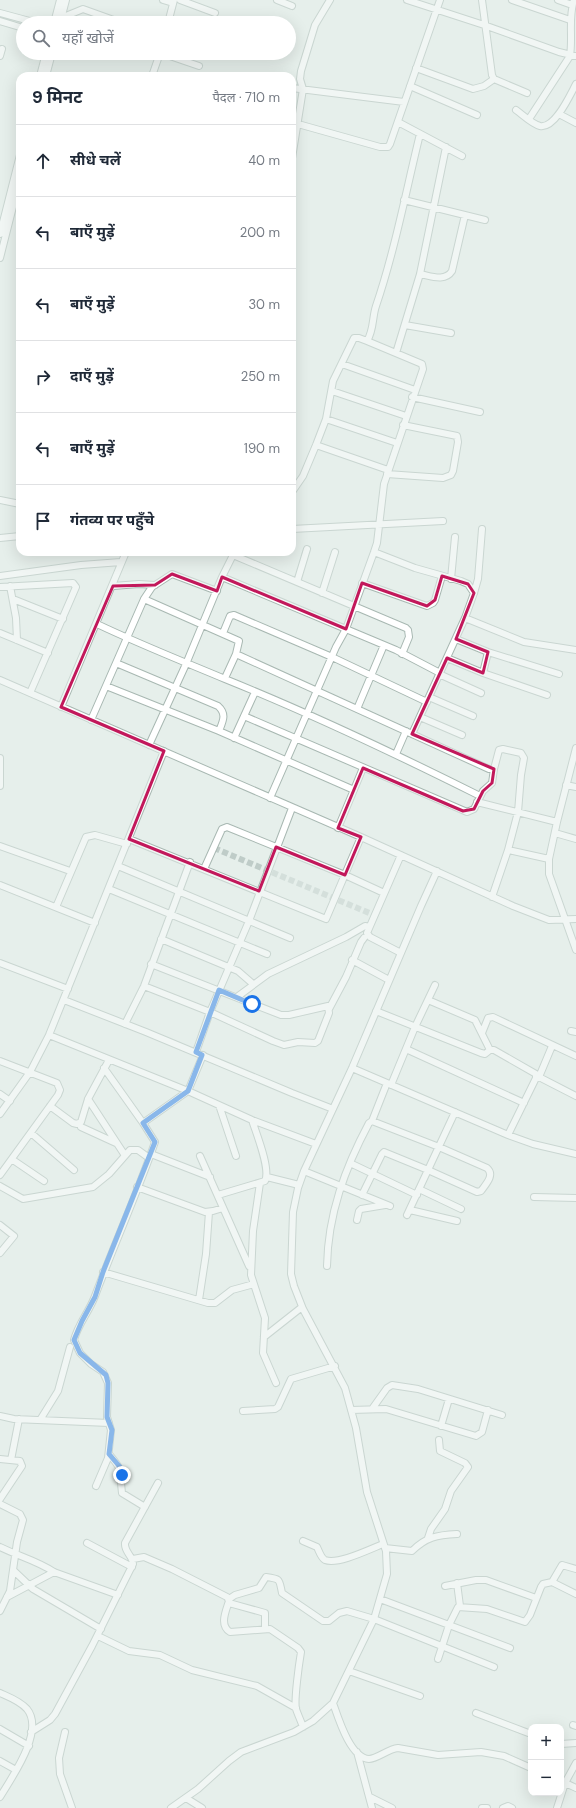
<!DOCTYPE html>
<html lang="hi">
<head>
<meta charset="utf-8">
<style>
  body { margin:0; font-family:"DM Sans","Noto Sans Devanagari",sans-serif; background:#f2f2f3; color:#1f2937 }
  .controls { position:absolute; right:12px; bottom:12px; display:grid; overflow:hidden; border-radius:8px; box-shadow:0 4px 16px #0002 }
  .controls button { width:36px; height:36px; display:grid; place-items:center; padding:0; border:0; border-bottom:1px solid #e0e1e3; background:#fff; color:#1f2937; font:20px sans-serif }
  .stop { position:absolute; width:12px; height:12px; margin:-9px; border:3px solid #1a73e8; border-radius:50%; background:#fff }
  .stop.end { background:#1a73e8; border-color:#fff; box-shadow:0 1px 4px #0008 }
  .list { margin:0; padding:0; list-style:none }
  h2 { display:flex; justify-content:space-between; align-items:center; height:52px; margin:0; padding:0 16px; font-size:17px }
  h2 small { font-size:13px; font-weight:400; color:#747a83 }
  .list li { display:grid; grid-template-columns:26px 1fr auto; gap:12px; align-items:center; box-sizing:border-box; height:72px; padding:0 16px; border-top:1px solid #e0e1e3 }
  .list b { display:block; font-size:15px; white-space:nowrap }
  .list em { font-size:13px; font-style:normal; color:#747a83 }
  .icon { flex:none; width:22px; height:22px; fill:none; stroke:currentColor; stroke-width:2; stroke-linecap:round; stroke-linejoin:round }
  .map { position:relative; flex:none; width:576px; height:1808px; overflow:hidden }
  .search { position:absolute; background:#fff; box-shadow:0 4px 16px #0002; left:16px; top:16px; width:280px; height:44px; display:flex; align-items:center; gap:10px; box-sizing:border-box; padding:0 14px; border-radius:22px; color:#747a83; font-size:15px }
  .panel { position:absolute; background:#fff; box-shadow:0 4px 16px #0002; left:16px; top:72px; width:280px; height:484px; border-radius:12px }
  .map>svg:first-child { display:block }
</style>
</head>
<body>
<div class="map">
<svg width="576" height="1808" viewBox="0 0 576 1808">
  <rect width="100%" height="100%" fill="#e6efeb"/>
  <g fill="none" stroke-linecap="round" stroke-linejoin="round">
    <path stroke="#bfccc8" stroke-width="6" stroke-dasharray="6 3" stroke-linecap="butt" d="M214,848L374,915"/>
    <defs>
      <path id="minor" d="M163,0L173,3
        M180,0L215,13
        M277,0L292,6
        M407,0L484,25L559,52L576,56
        M482,0L492,75L494,79L527,93
        M512,0L570,20
        M558,0L572,5
        M0,13L37,23
        M56,16L61,18L83,9L122,23
        M0,21L23,28
        M54,23L60,0
        M60,23L66,0
        M168,23L174,0
        M161,53L199,66
        M0,56L2,49
        M416,68L473,89L484,86L494,79
        M40,76L46,53
        M46,76L52,53
        M152,76L160,53
        M410,86L477,115
        M292,88L404,102
        M516,110C523,115 532,124 540,126C555,129 570,95 576,84
        M559,114L576,123
        M529,119L570,56C573,37 568,18 574,0
        M398,122L462,156
        M298,124L380,147H388L390,144L440,0
        M292,158L303,89L300,79L301,71L315,25L330,0
        M404,200L485,220
        M0,234L20,155
        M0,258L20,179
        M420,274C431,276 445,282 452,271L465,215
        M405,325L451,333
        M367,341C374,330 372,318 376,306C395,250 406,191 420,134
        M396,353L420,274L446,147
        M342,364L415,390
        M332,391L406,416
        M412,397L480,412
        M326,419L397,443
        M316,445L388,470
        M387,474L443,478L451,475L453,471L458,442L457,436L403,425
        M0,500L20,504
        M292,529L443,521
        M0,538L20,536
        M374,552L415,568L461,581L468,584L474,593
        M0,576L81,565L121,562
        M222,577L396,650L440,673
        M451,579L455,537
        M297,582L307,549
        M362,583L427,606L433,603L435,600L442,576
        M10,586L16,618L17,640
        M113,586L139,584L155,585
        M0,587L73,583L76,587L30,693
        M322,593L335,552
        M13,599L63,619
        M144,599L152,587L172,574L217,591
        M465,618L524,642L576,650
        M97,624C139,644 182,661 225,679C312,714 396,754 480,796
        M0,633L48,653
        M223,633L230,616L234,615L332,657L427,702
        M488,652L559,674
        M236,654L489,769H494L499,750L503,749L521,753L524,758L521,775L518,812L508,850L492,897
        M447,658L483,673L488,652L456,639
        M116,663L218,706C227,714 223,721 219,731
        M483,673L547,695
        M439,674L481,693
        M0,680L361,837L513,906L549,920L576,919
        M106,686L219,731L354,790
        M429,697L473,716
        M61,707L126,552
        M357,709L384,645
        M244,716L467,812L474,809L483,791L492,783L494,769
        M420,717L462,735
        M91,720L144,599L239,641L236,654L225,678
        M412,734L465,618L474,593L478,579L482,529
        M234,738L255,692
        M149,745L186,664L222,577L233,555L406,628L408,630L409,637L402,654
        M576,748L557,822L549,859V874L576,950
        M396,754L406,731
        M0,758V786
        M566,785L576,787
        M270,798L336,647L346,629L374,552L377,543L384,484L423,369L422,364L367,341L359,338H354L333,381L326,419L316,445L303,476L292,492
        M477,802L557,822
        M338,828L363,768
        M555,833L576,839
        M129,839L326,919L361,837
        M0,846L70,871
        M508,850L549,859
        M118,866L290,938
        M204,869L222,829L227,827L345,875L384,893
        M0,885L95,923
        M109,889L267,954
        M56,907L86,837L95,835L127,844
        M161,939L238,971L253,984
        M401,953L370,937L367,933L401,855
        M352,960L389,980
        M0,963L68,989
        M144,986L210,1012L273,1041L284,1045L298,1042L315,1043L318,1041L329,1013L328,1006L289,1015H281L151,964
        M237,997L268,974L346,937L365,926L369,927
        M64,1000L146,1032L292,1093L333,1109
        M428,1000L475,1020L490,1050
        M329,1009L346,977L361,942L364,938
        M376,1011L481,1053L485,1054L490,1050H494L536,1074V1078L508,1135
        M125,1024L144,986L190,862
        M571,1031L576,1032
        M482,1033L488,1018L493,1017L576,1056
        M49,1035L188,1091L252,1120L316,1144
        M406,1049L524,1103
        M196,1052L210,1012L249,921L292,808
        M0,1061L57,1083L60,1090L58,1095L0,1175
        M352,1068L508,1135L533,1144L576,1154
        M537,1076L576,1096
        M539,1077L552,1046
        M391,1085L415,1027L435,985
        M0,1094L10,1101
        M88,1099L124,1154
        M219,1105L236,1156
        M50,1106L73,1123L77,1124L81,1122L88,1099L109,1060
        M0,1114L30,1072L49,1035L164,751
        M372,1121L387,1083
        M143,1123L188,1091L203,1055
        M81,1127L116,1143
        M31,1133L74,1170
        M151,1154L210,1177
        M200,1156L249,1266
        M13,1160L44,1181
        M350,1163L417,1195
        M304,1171L390,1206
        M267,1177L299,1185
        M260,1183L253,1231L251,1275L265,1318L263,1353L276,1383
        M0,1186L23,1199L93,1187L109,1174L130,1150H138L149,1158
        M137,1187L205,1212L213,1211L223,1208
        M419,1189L461,1209
        M218,1195L265,1181C271,1169 256,1133 252,1120
        M534,1197L576,1198
        M410,1210L457,1221
        M407,1215L455,1112
        M357,1220L359,1211L361,1209L385,1205
        M0,1225L14,1236L0,1253
        M327,1266C328,1214 345,1168 369,1123L372,1121L439,1147L487,1168C495,1175 486,1184 481,1191L477,1192L428,1170L384,1152L382,1154L362,1195
        M103,1272L208,1303H215L232,1290L254,1284
        M199,1300L206,1254L209,1212
        M264,1337L302,1307
        M372,1409L387,1388L392,1385L418,1389L502,1415
        M351,1410L386,1409L476,1436L482,1432L488,1410
        M243,1411L275,1409L278,1407L291,1379L335,1366
        M0,1416L14,1419L109,1423
        M40,1420L58,1391L70,1347
        M441,1426L449,1399
        M109,1454C125,1473 119,1470 122,1493L145,1507
        M0,1459L20,1461L22,1466L0,1499
        M11,1460L19,1419
        M96,1486L108,1458L111,1430L107,1417L108,1383L103,1372L91,1364L80,1353L74,1340C78,1324 89,1312 95,1296C114,1245 137,1194 155,1142L143,1123L104,1068
        M0,1504L20,1514L23,1520L17,1542L10,1591L0,1611
        M428,1538L431,1529L445,1509L451,1491L468,1467L465,1463L440,1451L439,1440
        M303,1541L317,1547C319,1551 321,1558 325,1560C338,1565 370,1549 383,1544
        M87,1543L132,1567
        M0,1547C18,1556 38,1561 54,1572L118,1595
        M385,1548L412,1551C426,1537 437,1535 457,1534
        M133,1559L144,1557L172,1569L227,1597L229,1601C226,1611 219,1625 230,1632L270,1629L298,1648L301,1652C299,1664 294,1700 296,1709C298,1715 301,1721 303,1727
        M14,1571L33,1589L101,1629
        M552,1582L576,1594
        M457,1583L460,1606
        M445,1586L476,1580H486L536,1598
        M7,1597L54,1572
        M229,1599L235,1595L259,1588L266,1577C281,1579 279,1579 282,1593L323,1621H329L339,1613L347,1611L374,1619L494,1667
        M380,1599L510,1648
        M229,1603L265,1613V1629
        M98,1636L129,1651L160,1655L192,1670L257,1686L296,1708
        M438,1659L449,1625L458,1607L487,1609L525,1622L530,1615L541,1587L543,1584L552,1582L562,1565L576,1569
        M349,1671L420,1696
        M0,1693C9,1697 20,1701 27,1709C45,1731 12,1777 0,1797
        M333,1703C338,1717 350,1758 369,1759C377,1759 388,1749 398,1748L438,1755L481,1752L504,1756L531,1768
        M476,1713L531,1734
        M573,1725L576,1726
        M0,1729L29,1746
        M31,1732L50,1720L55,1714L92,1646L133,1564C133,1556 124,1552 125,1543L158,1483
        M65,1732L59,1758L60,1774L72,1808
        M561,1744L576,1743
        M357,1752L372,1808
        M0,1761L16,1770
        M561,1781L576,1788
        M370,1797L392,1808
        M186,1798L202,1808
        M171,1808L198,1789L229,1761L241,1752L294,1732L313,1721L333,1703L374,1619L387,1574L386,1551L367,1492L356,1428L345,1388L303,1309L294,1286L291,1274L293,1212L298,1188L304,1171L352,1068L421,906L437,871
        M482,1808H487
        M503,1808L508,1806L512,1808
        M557,1808L565,1783L576,1763"/>
    </defs>
    <use href="#minor" stroke="#a8b8b2" stroke-width="8"/>
    <use href="#minor" stroke="#fff" stroke-width="6"/>
  </g>
  <g fill="none" stroke-linecap="round" stroke-linejoin="round">
    <path stroke="#1a73e8" stroke-width="5" d="M122,1475L120,1467L109,1454L112,1430L107,1417L108,1383L106,1375L80,1353L74,1340L82,1321L95,1297L103,1272L155,1142L143,1123L188,1091L202,1055L196,1052L219,990L252,1004"/>
  </g>
  <path d="M0 0H576V1808H0ZM172,574L217,591L222,577L346,629L362,583L427,606L435,600L442,576L468,584L474,593L456,639L488,652L483,673L447,658L412,734L494,769L492,783L483,791L474,809L463,811L363,768L338,828L361,837L345,875L276,847L259,891L129,839L164,751L61,707L113,586L155,585Z" fill="#e6efeb" fill-opacity=".55" fill-rule="evenodd"/>
  <path fill="none" stroke="#c2185b" stroke-width="3" stroke-linejoin="round" d="M172,574L217,591L222,577L346,629L362,583L427,606L435,600L442,576L468,584L474,593L456,639L488,652L483,673L447,658L412,734L494,769L492,783L483,791L474,809L463,811L363,768L338,828L361,837L345,875L276,847L259,891L129,839L164,751L61,707L113,586L155,585Z"/>
</svg>
<div class="controls">
<button>+</button>
<button>−</button>
</div>
<div class="stop" style="left:252px;top:1004px"></div>
<div class="stop end" style="left:122px;top:1475px"></div>
<div class="search"><svg class="icon" aria-label="search" viewBox="0 0 24 24"><circle cx="10" cy="10" r="6"/><path d="M15 15l6 6"/></svg>यहाँ खोजें</div>
<section class="panel">
<h2>9 मिनट<small>पैदल · 710 m</small></h2>
<ul class="list">
<li><svg class="icon" aria-label="ahead" viewBox="0 0 24 24"><path d="M12 20V5M6 11l6-6 6 6"/></svg><div><b>सीधे चलें</b></div><em>40 m</em></li>
<li><svg class="icon" aria-label="left" viewBox="0 0 24 24"><path d="M17 20v-9H6M10 6l-5 5 5 5"/></svg><div><b>बाएँ मुड़ें</b></div><em>200 m</em></li>
<li><svg class="icon" aria-label="left" viewBox="0 0 24 24"><path d="M17 20v-9H6M10 6l-5 5 5 5"/></svg><div><b>बाएँ मुड़ें</b></div><em>30 m</em></li>
<li><svg class="icon" aria-label="right" viewBox="0 0 24 24"><path d="M7 20v-9h11M14 6l5 5-5 5"/></svg><div><b>दाएँ मुड़ें</b></div><em>250 m</em></li>
<li><svg class="icon" aria-label="left" viewBox="0 0 24 24"><path d="M17 20v-9H6M10 6l-5 5 5 5"/></svg><div><b>बाएँ मुड़ें</b></div><em>190 m</em></li>
<li><svg class="icon" aria-label="arrive" viewBox="0 0 24 24"><path d="M6 21V4h12l-3 4 3 4H6"/></svg><div><b>गंतव्य पर पहुँचे</b></div></li>
</ul>
</section>
</div>
</body>
</html>
